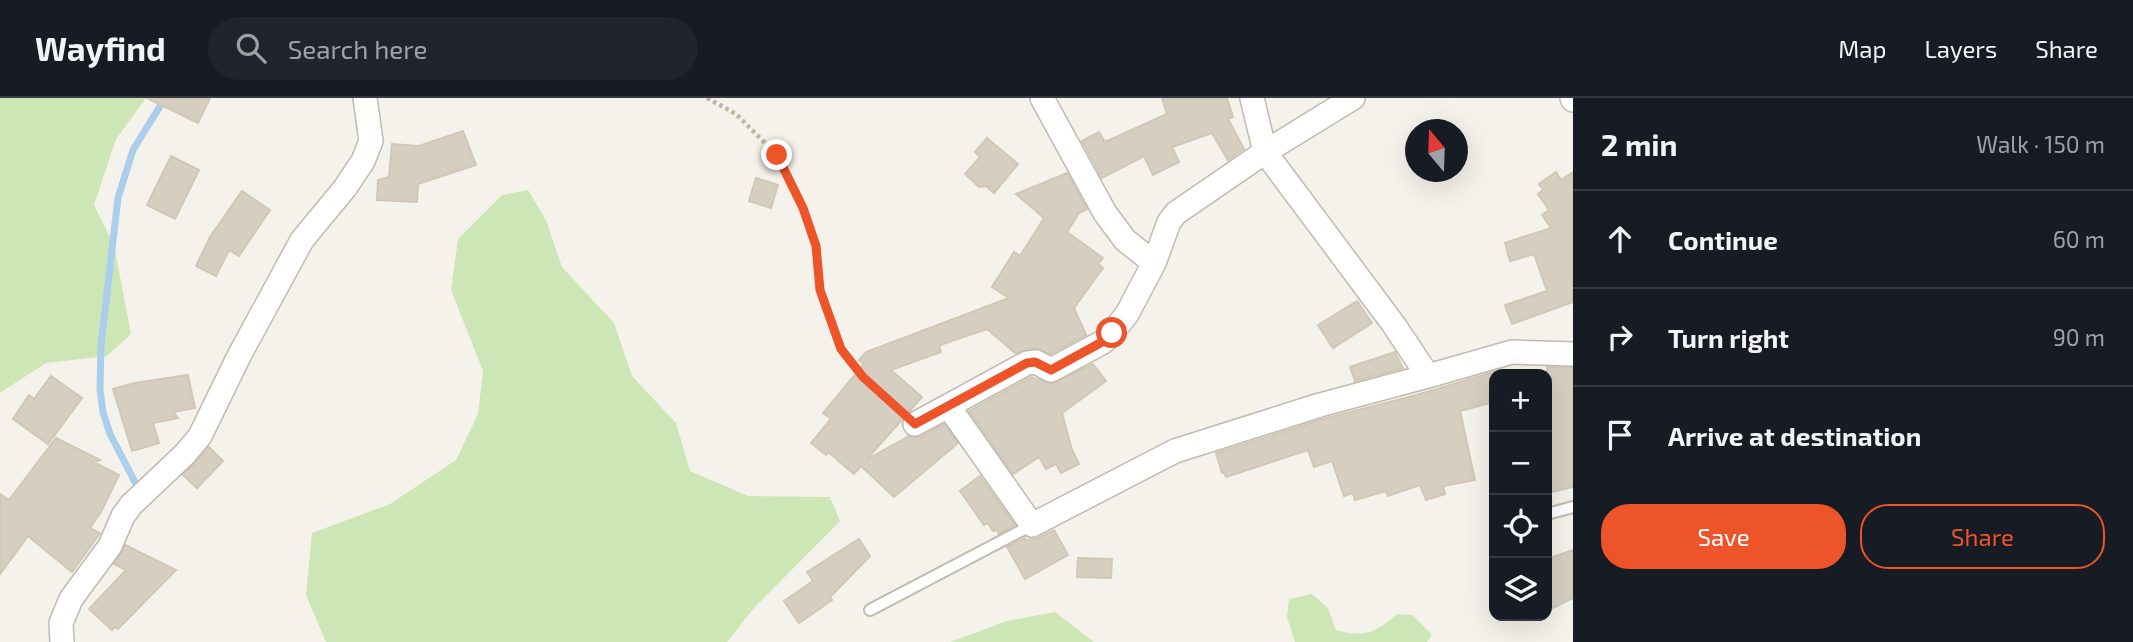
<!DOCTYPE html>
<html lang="en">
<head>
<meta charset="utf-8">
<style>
  body { margin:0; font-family:"Exo 2",sans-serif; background:#20242c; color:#f1f3f6 }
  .controls { position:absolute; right:21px; bottom:21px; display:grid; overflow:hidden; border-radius:14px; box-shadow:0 7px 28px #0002 }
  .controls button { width:63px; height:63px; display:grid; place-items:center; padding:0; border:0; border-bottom:2px solid #363941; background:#171b24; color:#f1f3f6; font:35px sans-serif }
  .compass { position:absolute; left:1405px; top:21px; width:63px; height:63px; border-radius:50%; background:#171b24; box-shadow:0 7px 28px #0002; rotate:341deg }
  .stop { position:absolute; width:21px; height:21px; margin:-16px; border:5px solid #ee5429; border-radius:50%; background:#fff }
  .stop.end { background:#ee5429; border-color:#fff; box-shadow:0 2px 7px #0008 }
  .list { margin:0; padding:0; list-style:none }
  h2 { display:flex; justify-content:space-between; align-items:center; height:91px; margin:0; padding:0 28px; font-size:30px }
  h2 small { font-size:23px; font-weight:400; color:#9ea1a6 }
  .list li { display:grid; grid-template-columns:46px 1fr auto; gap:21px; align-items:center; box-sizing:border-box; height:98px; padding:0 28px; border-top:2px solid #363941 }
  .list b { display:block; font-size:26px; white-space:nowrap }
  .list em { font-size:23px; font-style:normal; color:#9ea1a6 }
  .actions { display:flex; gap:14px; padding:21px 28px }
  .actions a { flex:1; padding:16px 0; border:2px solid #ee5429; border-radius:28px; text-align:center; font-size:24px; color:#ee5429 }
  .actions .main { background:#ee5429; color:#fff }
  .icon { flex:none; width:38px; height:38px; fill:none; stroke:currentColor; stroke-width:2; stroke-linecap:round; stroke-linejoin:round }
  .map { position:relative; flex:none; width:1573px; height:544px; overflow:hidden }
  header { display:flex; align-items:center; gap:42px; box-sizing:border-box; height:98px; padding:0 35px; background:#171b24; border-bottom:2px solid #363941 }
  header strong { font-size:33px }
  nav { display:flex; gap:38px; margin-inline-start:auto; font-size:24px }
  .search { width:490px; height:63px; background:#20242c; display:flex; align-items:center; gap:18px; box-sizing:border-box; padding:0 24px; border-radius:38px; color:#9ea1a6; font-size:26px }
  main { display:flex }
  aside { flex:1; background:#171b24 }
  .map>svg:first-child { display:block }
</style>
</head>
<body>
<header>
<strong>Wayfind</strong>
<div class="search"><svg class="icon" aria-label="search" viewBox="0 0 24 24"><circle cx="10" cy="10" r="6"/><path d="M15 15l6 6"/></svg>Search here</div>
<nav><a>Map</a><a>Layers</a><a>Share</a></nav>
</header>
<main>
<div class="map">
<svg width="1573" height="544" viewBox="0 0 1573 544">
  <rect width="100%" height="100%" fill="#f5f2eb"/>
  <path fill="#cde6b6" d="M0,0H146L116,41L94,107L114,147L131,236L107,258L46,265L0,295Z
    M528,92L546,122L562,169L614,225L632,278L676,325L690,373L748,398L830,399L840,423L754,510L727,544H326L306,497L312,435L390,406L456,362L478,316L483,273L451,192L458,141L502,97Z
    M1312,496L1328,510L1336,532C1363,540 1376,535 1397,516L1413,517L1432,537L1427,544H1295L1287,519L1289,501Z
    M1055,514L1094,544H950L1007,523Z"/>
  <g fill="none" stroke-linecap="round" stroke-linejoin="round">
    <path stroke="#abceed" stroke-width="7" d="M137,388L110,336L103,314L100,292L101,247L118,100L133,52L165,0"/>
  </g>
  <path fill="#d6cfc1" stroke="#d0c7b4" stroke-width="2" d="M147,0H210L198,25Z
    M1162,0H1227L1233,19L1228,21L1244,51L1228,62L1212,35L1172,49L1179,64L1153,77L1144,58L1102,80L1082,43L1099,34L1105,44L1167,16Z
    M463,33L476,67L418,86L417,104L377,102L378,82L389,79L392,46L419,48Z
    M987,40L1018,66L994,95L986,88L979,89L965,76L980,59L975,54Z
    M171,58L199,72L175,121L147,107Z
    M1556,74L1561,82L1573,74V204L1512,226L1505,207L1547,193L1534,156L1510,163L1505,145L1551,130L1542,117L1549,112L1538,96L1543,92L1539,86Z
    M1067,75L1087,111L1079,115L1067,134L1103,160L1098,166L1103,170L1074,210L1086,237L1051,256L1034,250L1015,255L987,231L943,246L939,249L941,254L891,272L922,299L866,362L909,338L921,339L944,326L958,345L894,399L861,368L854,376L828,354L826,357L811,345L831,321L823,315L864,266L859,262L866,254L1009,200L992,189L1014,154L1020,158L1044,120L1016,96Z
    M756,80L778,87L771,110L749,103Z
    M242,93L270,112L239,158L229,152L216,178L196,168L210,139Z
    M1357,203L1372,225L1333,250L1318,227Z
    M1395,254L1403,270L1355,283L1350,269Z
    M1093,266L1106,283L1062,315L1072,352L1079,366L1061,375L1056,366L1046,371L1039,359L1013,376L969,313L1031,279L1052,286Z
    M1547,269L1573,270V389L1547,395Z
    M1494,274V304L1460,313L1475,382L1443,388L1445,396L1426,402L1420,387L1388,398L1386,393L1355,402L1353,395L1344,398L1332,363L1314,369L1308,352L1226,379L1224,374L1222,375L1216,355L1323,321L1413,298Z
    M188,277L195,310L173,314L178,320L153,325L159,345L132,353L113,291L135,285Z
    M51,278L82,300L48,346L13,321L29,297L34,301Z
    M56,340L100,362L93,364L119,377L101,414L90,430L100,435L72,474L28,438L0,476V396L9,402Z
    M209,349L223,363L197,390L183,377Z
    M980,378L1015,427L999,436L997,432L993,433L988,425L984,427L960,393Z
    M1054,432L1068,457L1025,481L1007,449L1025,440L1026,442L1038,440Z
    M859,441L870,458L830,499L832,502L799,525L784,503L813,483L807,474Z
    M125,447L176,472L118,531L115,529L112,532L89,511L126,472L114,466Z
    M1573,452V500L1547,513V461Z
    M1078,460L1112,461L1111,480L1077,479Z"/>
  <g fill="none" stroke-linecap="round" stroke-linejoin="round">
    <defs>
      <path id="service" d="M1547,416L1573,409
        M870,512L1032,427"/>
      <path id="minor" d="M1042,0L1105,115L1125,142L1154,165
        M1572,0L1573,2
        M1428,278L1512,254L1573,256
        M949,309L1032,427L1175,353L1320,307L1428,278L1394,227L1265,54L1252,0
        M915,326L1027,265L1036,264L1051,272L1103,244L1112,235L1127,216L1154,165L1169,124L1176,115L1265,54L1353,0
        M62,544L61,525L71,501L110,448L123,418L131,407L185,356L200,338L239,258L302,142L345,90L363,63L371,43L365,0"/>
    </defs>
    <use href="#service" stroke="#c0bbae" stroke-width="14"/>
    <use href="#minor" stroke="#c0bbae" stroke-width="26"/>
    <path stroke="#c1b7a0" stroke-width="4.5" stroke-dasharray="3.5 3.5" stroke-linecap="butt" d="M707,0L736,16L777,57L803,110L816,148L820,192L841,251L863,279L899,311"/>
    <use href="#service" stroke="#fff" stroke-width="10"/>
    <use href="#minor" stroke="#fff" stroke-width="23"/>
  </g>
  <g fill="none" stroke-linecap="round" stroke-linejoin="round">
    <path stroke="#ee5429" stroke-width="9" d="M777,57L803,110L816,148L820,192L841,251L863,279L915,326L1027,265L1035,264L1051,272L1102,244L1112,235"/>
  </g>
</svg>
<div class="controls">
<button>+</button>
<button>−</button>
<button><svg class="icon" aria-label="locate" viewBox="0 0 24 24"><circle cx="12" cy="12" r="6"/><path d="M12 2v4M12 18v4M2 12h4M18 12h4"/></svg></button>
<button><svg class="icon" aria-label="layers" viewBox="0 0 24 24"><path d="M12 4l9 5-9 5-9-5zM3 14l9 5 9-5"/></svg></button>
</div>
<svg class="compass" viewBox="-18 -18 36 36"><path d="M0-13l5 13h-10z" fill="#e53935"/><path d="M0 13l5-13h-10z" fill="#9ea1a6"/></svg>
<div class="stop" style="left:1112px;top:235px"></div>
<div class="stop end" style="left:777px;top:57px"></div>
</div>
<aside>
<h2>2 min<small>Walk · 150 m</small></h2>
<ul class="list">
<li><svg class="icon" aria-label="ahead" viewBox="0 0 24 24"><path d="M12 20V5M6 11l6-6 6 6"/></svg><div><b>Continue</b></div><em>60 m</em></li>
<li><svg class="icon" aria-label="right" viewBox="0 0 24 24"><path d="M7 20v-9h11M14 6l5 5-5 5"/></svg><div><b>Turn right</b></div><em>90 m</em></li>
<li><svg class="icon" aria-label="arrive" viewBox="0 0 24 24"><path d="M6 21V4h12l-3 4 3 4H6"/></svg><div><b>Arrive at destination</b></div></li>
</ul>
<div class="actions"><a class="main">Save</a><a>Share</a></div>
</aside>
</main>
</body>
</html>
